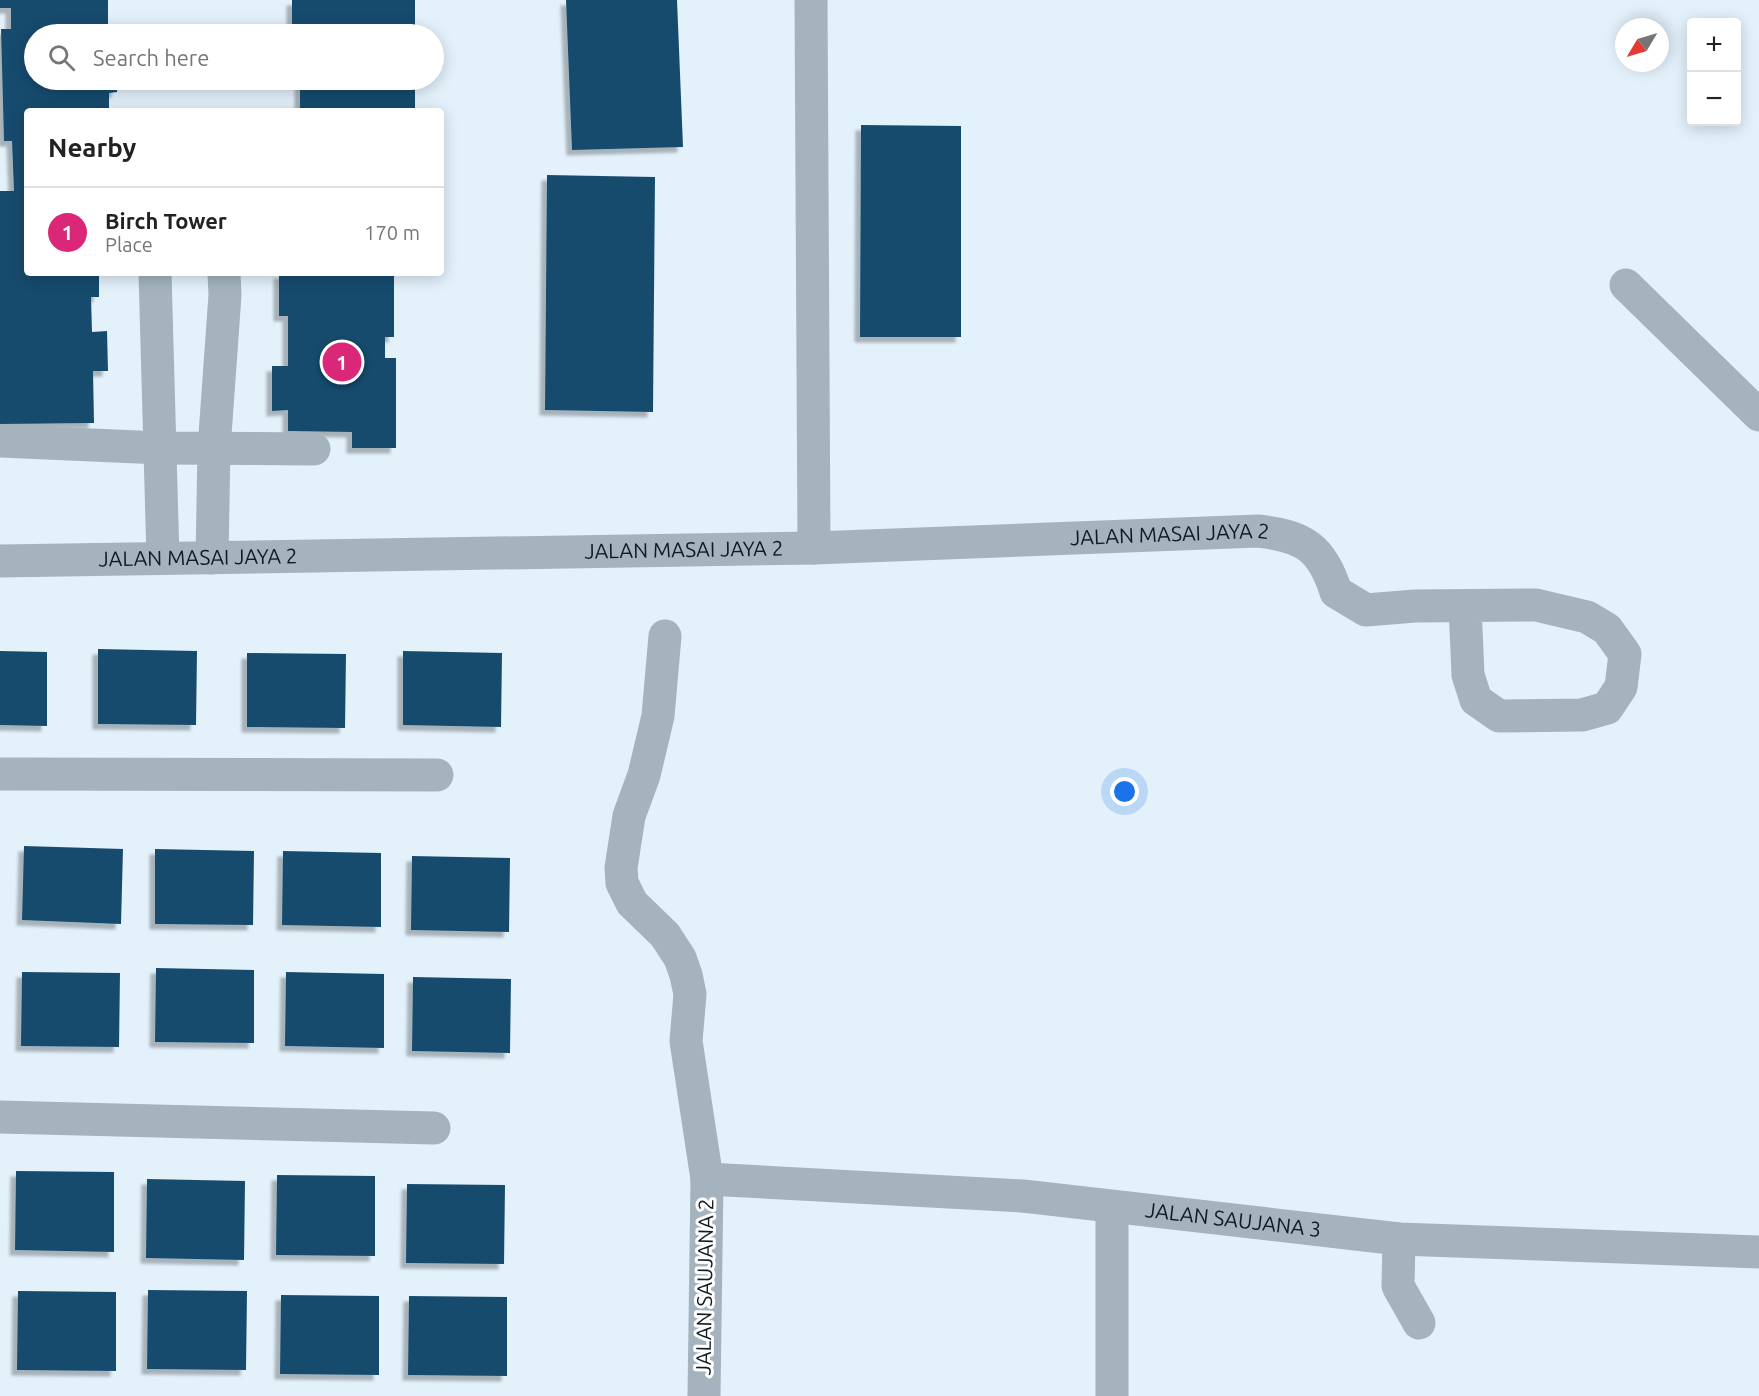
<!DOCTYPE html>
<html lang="en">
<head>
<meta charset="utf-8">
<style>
  body { margin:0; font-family:Ubuntu,sans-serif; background:#f2f2f2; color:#222 }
  .controls { position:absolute; right:18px; top:18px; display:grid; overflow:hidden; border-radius:6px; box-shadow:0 3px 15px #0003 }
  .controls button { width:54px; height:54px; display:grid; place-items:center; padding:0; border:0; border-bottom:2px solid #e0e0e0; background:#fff; color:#222; font:30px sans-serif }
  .compass { position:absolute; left:1615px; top:18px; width:54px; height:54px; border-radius:50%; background:#fff; box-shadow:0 3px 15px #0003; rotate:232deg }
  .you { position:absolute; left:1125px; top:792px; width:21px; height:21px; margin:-15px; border:4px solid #fff; border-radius:50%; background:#1a73e8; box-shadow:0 0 0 9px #1a73e833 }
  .badge { display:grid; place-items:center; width:39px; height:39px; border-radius:50%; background:#db2777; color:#fff; font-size:20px; font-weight:700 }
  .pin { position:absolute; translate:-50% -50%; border:3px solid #fff; box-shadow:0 2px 6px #0006 }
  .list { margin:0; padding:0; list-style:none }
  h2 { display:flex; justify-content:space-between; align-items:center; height:78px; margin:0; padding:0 24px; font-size:26px }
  h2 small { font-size:20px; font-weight:400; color:#767676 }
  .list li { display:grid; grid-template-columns:39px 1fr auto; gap:18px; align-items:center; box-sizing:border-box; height:90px; padding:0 24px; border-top:2px solid #e0e0e0 }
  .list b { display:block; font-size:22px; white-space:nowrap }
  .list p { margin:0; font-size:20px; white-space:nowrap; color:#767676 }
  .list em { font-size:20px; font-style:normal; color:#767676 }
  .icon { flex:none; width:33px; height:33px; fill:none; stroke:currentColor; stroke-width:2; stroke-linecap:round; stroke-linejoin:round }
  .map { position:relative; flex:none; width:1759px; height:1396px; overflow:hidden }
  .search { position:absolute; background:#fff; box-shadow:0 3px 15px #0003; left:24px; top:24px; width:420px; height:66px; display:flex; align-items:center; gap:15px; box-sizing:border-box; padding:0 21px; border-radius:33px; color:#767676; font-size:22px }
  .panel { position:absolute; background:#fff; box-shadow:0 3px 15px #0003; left:24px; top:108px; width:420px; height:168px; border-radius:6px }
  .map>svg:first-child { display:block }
</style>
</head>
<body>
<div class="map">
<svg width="1759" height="1396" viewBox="0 0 1759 1396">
  <defs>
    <filter id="shadow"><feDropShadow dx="-5.5" dy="5.5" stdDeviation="1.5" flood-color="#0004"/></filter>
  </defs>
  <rect width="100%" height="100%" fill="#e3f1fb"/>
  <path fill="#174c6e" filter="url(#shadow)" d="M0,0H108V34H34V80H117V92L109,93V111H27V273H99V297H91L92,332L107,331L108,371H93L94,423L0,424V191H14L12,141H4L1,29H11V8H0Z
    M292,0H415V34L292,33Z
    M566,0H677L683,147L572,150Z
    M300,80H415V111H300Z
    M861,125L961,126V337H860Z
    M547,175L655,177L653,412L545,410Z
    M279,273H394V337H385V358H396V448H352V432L288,431V410L272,411V366H288V316H279Z
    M98,649L197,651L196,725L98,724Z
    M0,651L47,652V726L0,725Z
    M403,651L502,653L501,727L403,725Z
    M247,653L346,654L345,728L247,727Z
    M24,846L123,849L121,924L22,920Z
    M155,849L254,851L253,925L155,924Z
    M283,851L381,853V927L282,925Z
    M412,856L510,858L509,932L411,930Z
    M156,968L254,970V1043L155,1042Z
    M22,972L120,973L119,1047L21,1046Z
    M286,972L384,974V1048L285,1046Z
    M413,977L511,979L510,1053L412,1051Z
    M16,1171L114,1172V1252L15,1250Z
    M277,1175L375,1176V1256L276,1255Z
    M147,1179L245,1181L244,1260L146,1258Z
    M407,1184L505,1185L504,1264L406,1263Z
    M148,1290L247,1291L246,1370L147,1369Z
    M18,1291L116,1292V1371L17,1370Z
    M281,1295L379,1296V1375L280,1374Z
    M409,1296L507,1297V1376L408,1375Z"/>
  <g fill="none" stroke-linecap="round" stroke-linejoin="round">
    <g stroke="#a4b3bd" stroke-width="33">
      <path d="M811,0L814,548"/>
      <path d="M155,273L163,558"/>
      <path d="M1626,285L1759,415"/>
      <path d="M0,441L161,448L314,449"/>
      <path d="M212,558L214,449L225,295L224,273"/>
      <path id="s1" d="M0,561L814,548L1258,531C1303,536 1322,547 1336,592L1366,610L1415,606L1536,605L1587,617L1607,629L1625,654L1621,687L1607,708L1582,715L1499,716L1476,700L1468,675L1465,606"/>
      <path d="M665,636L658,716L644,775L629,816L621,868L622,883L632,903L665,935L680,958L686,975L690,994L686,1041L707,1179L704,1396"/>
      <path d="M0,774L437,775"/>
      <path d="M0,1117L434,1128"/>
      <path id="s2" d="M707,1179L1023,1196L1399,1239L1759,1252"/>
      <path d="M1112,1207V1396"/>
      <path d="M1399,1239L1398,1286L1419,1323"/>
    </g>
  </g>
  <g text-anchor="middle" stroke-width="6" stroke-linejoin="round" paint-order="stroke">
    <g font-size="21" fill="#101c25" stroke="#fff">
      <text dy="7" stroke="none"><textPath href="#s1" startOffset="1170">JALAN MASAI JAYA 2</textPath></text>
      <text dy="7" stroke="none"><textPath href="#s1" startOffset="684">JALAN MASAI JAYA 2</textPath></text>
      <text dy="7" stroke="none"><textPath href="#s1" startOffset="198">JALAN MASAI JAYA 2</textPath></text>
      <text dy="7" stroke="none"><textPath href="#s2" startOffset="528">JALAN SAUJANA 3</textPath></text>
      <text transform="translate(705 1287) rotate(-89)" y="7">JALAN SAUJANA 2</text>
    </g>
  </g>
</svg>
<div class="controls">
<button>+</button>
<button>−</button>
</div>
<svg class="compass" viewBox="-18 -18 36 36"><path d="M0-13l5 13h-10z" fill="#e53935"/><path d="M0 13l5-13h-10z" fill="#767676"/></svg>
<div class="you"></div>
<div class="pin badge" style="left:342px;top:362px">1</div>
<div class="search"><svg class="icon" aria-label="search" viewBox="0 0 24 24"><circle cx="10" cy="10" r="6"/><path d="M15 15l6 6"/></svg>Search here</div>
<section class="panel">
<h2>Nearby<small></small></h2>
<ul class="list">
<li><span class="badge">1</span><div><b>Birch Tower</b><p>Place</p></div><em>170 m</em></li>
</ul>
</section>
</div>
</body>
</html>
